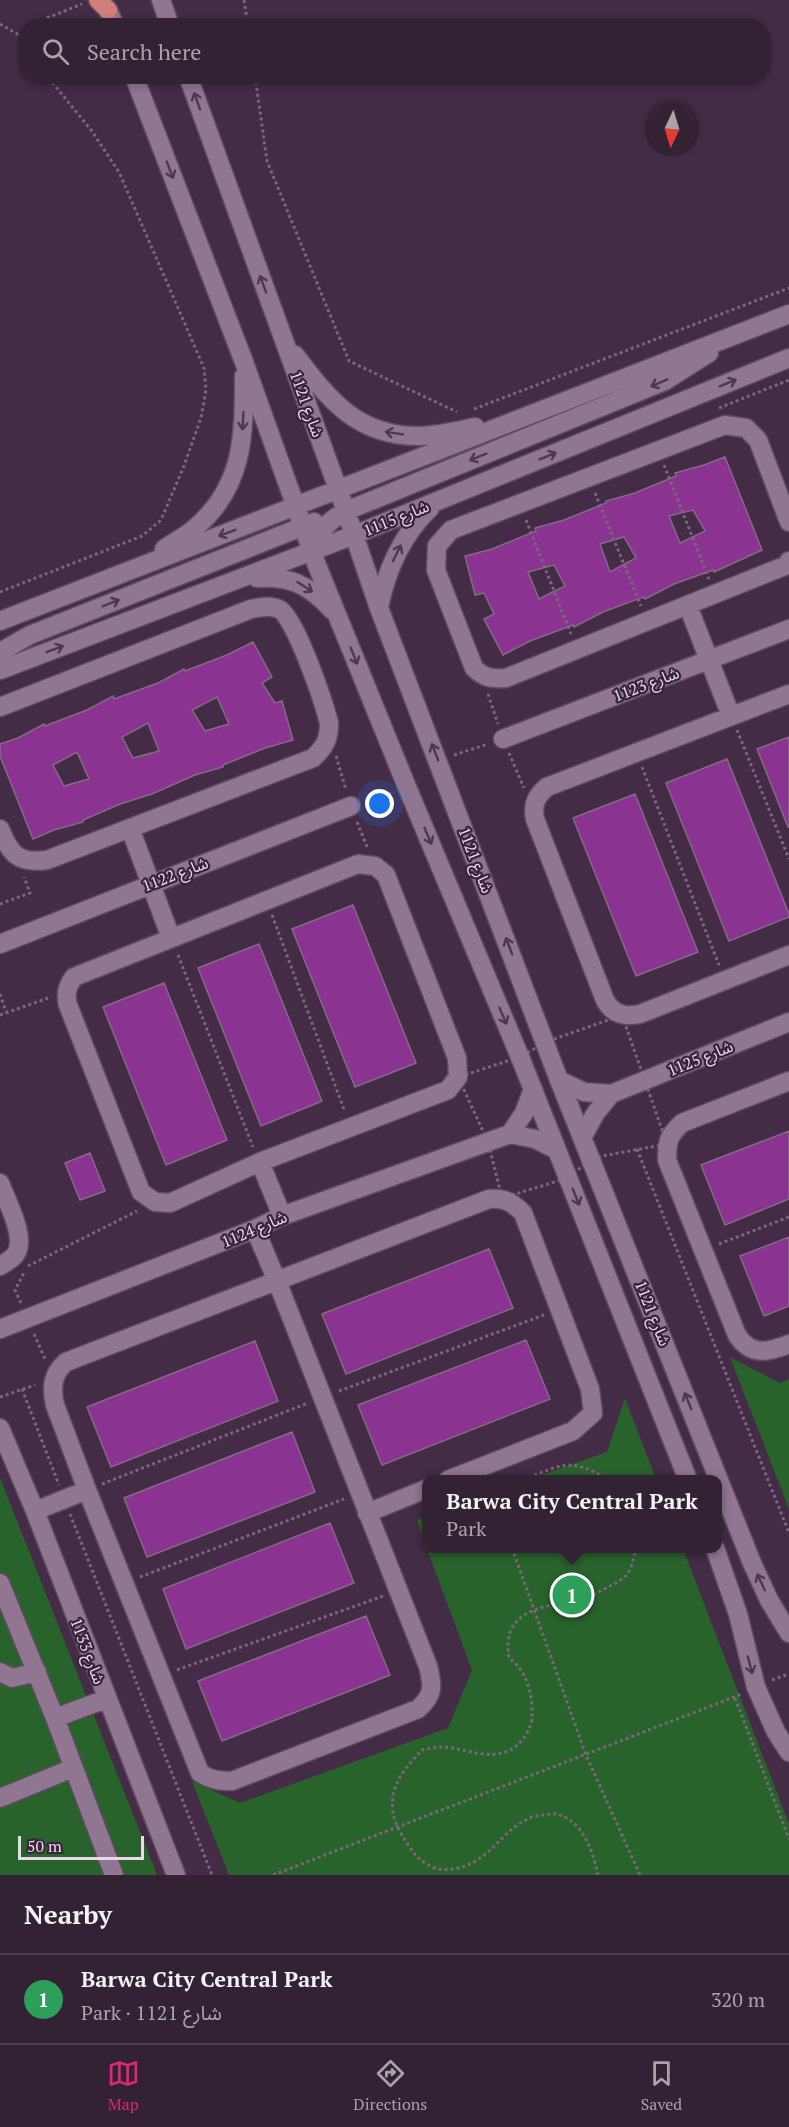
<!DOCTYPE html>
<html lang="en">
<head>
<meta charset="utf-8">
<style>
  body { margin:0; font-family:"PT Serif","Noto Sans Arabic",serif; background:#3b293c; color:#f1f3f6 }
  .compass { position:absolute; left:645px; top:102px; width:54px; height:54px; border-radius:50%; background:#332134; box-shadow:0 3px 9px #0003; rotate:184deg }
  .scale { position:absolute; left:18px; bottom:15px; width:126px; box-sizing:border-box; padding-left:6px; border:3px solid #e9daea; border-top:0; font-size:16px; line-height:21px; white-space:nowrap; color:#e9daea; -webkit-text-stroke:4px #39223b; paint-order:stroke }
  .you { position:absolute; left:380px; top:804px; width:21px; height:21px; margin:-15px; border:4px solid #fff; border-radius:50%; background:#1a73e8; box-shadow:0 0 0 9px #1a73e833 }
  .badge { display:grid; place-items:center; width:39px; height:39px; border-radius:50%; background:#db2777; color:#fff; font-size:20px; font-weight:700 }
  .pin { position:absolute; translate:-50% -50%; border:3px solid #fff; box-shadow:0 2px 6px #0006 }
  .popup { position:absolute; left:422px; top:1475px; width:300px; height:78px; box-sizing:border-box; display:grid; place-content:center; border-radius:12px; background:#332134; filter:drop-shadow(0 2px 4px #0005); font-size:20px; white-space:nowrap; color:#a9a3ac }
  .popup b { font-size:22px; color:#f1f3f6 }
  .popup::after { content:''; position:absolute; left:50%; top:100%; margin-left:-12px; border:12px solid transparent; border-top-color:#332134 }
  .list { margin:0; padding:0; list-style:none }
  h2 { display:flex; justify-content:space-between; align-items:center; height:78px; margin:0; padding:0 24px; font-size:26px }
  h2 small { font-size:20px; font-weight:400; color:#a9a3ac }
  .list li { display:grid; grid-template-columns:39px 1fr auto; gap:18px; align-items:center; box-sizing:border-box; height:90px; padding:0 24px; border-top:2px solid #4e3e4f }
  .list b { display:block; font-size:22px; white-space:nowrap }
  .list p { margin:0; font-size:20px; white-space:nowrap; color:#a9a3ac }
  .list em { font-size:20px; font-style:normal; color:#a9a3ac }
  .icon { flex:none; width:33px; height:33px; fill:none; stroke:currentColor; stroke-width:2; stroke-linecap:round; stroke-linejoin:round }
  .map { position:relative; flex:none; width:789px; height:1875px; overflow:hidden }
  .search { position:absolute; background:#332134; box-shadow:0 3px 9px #0003; left:18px; right:18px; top:18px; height:66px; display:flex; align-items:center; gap:15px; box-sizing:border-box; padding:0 21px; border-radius:24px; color:#a9a3ac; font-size:22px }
  .sheet { height:168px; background:#332134 }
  nav { display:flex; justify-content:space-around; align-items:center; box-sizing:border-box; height:84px; border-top:2px solid #4e3e4f; background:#332134; font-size:16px; color:#a9a3ac }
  nav a { display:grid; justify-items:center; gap:3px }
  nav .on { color:#db2777 }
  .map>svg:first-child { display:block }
</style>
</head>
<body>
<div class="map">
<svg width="789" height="1875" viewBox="0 0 789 1875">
  <rect width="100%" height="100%" fill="#442c46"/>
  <path fill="#29632c" d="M730,1357L780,1383L789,1379V1509Z
    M625,1398L656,1479H530L607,1452Z
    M0,1478L157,1875H0Z
    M426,1517V1547L417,1520Z
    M427,1549H683L789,1824V1875H229L192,1781L240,1803L448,1728L472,1670Z"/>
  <path fill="#8a3391" stroke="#846a86" stroke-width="1.5" fill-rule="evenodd" d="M725,457L762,550L714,572L713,570L674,584L645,599L643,597L603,612L574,627L573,625L530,641L503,655L484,619L494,614L484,593L475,595L465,556L492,549L536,531L535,528L564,520L606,503V501L635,493L676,476L675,473L704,465ZM693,510L705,531L680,543L669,516ZM624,537L636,558L610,572L600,544ZM554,565L565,586L539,599L528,572Z
    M253,642L272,677L262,683L275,703L282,701L293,740L265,748L223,765V767L195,775L152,794L120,804L83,820V822L54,830L33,839L0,756V744L18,738L44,724L45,726L87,710L113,696L114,699L158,683L184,669L185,671L227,655ZM217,697L229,724L205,731L192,710ZM148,723L159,751L133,758L122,737ZM77,752L89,779L64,786L53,765Z
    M789,737V827H788L757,749Z
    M727,759L789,914V917L729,941L666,783Z
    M635,794L698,952L636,976L573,818Z
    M353,905L416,1063L355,1087L292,929Z
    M259,944L322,1101L261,1126L198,968Z
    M164,983L227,1140L166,1165L103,1007Z
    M789,1131V1199L725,1225L701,1165Z
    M90,1153L105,1191L80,1200L65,1163Z
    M789,1237V1306L764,1316L740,1256Z
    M489,1249L513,1308L346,1374L322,1314Z
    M526,1340L550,1399L382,1465L358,1405Z
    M255,1341L278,1401L111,1467L87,1407Z
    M292,1432L315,1492L147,1557L124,1498Z
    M330,1523L354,1583L186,1649L163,1589Z
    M366,1616L390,1675L222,1741L198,1681Z"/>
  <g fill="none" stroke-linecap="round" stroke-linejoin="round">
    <defs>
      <path id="minor" d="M161,0L170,26
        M108,10L115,26
        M134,76L244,362L316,563L407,787L520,1057L688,1480
        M188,76L346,511L379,608L559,1080L752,1563L769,1600L789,1633
        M295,355C330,401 358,437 421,436C439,435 458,431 475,427
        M789,522L758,440L746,428L725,425L451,530L437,546L436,570L474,668C484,678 492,679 506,678L787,565L789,561
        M164,549C174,542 186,536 195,528C244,486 244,436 244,376
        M312,551C321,530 326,522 346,511L665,381L709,353
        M257,578C291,576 309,585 332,610
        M688,606L731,716
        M379,607C387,568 402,535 430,508
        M0,621L789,314
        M0,652L30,635L314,522
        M0,670L354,535L789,358
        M789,694L547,787C536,796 532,805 535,819L605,1000C613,1015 625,1017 640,1014L789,955
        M0,707L251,609C260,607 270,605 279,609C295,616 324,703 329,723C329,739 325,747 313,758L47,860C18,864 10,854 0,829
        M503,739L789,629
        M130,828L171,938
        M358,864L375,866L386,875L457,1058L458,1077L448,1090L260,1162L170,1203L155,1202L141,1192L68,1005C65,994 67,986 74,977Z
        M0,944L351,806
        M559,1080L584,1092L611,1094L789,1022
        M789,1081L682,1123C668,1136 667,1142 667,1160L737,1335C751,1357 769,1352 789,1344
        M510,1134L524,1113L533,1089
        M582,1138L595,1114L611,1094
        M260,1162L282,1216
        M0,1183C6,1200 28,1239 15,1255C12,1259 5,1263 0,1266
        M255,1229L277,1281L428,1666C433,1686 434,1695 418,1709L232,1781C219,1781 211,1780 200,1773L87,1490L55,1405C51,1388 52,1374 66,1362L489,1199C505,1198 512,1202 523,1213L590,1389L593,1413L573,1431L448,1480
        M0,1329L255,1229L282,1216L510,1134L535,1139L557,1150
        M0,1428L35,1511L176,1875
        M35,1511L87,1490
        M367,1513L426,1489
        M715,1548L738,1614L756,1687L776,1732L789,1752
        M0,1583L55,1718L106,1699
        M0,1672L12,1678L37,1672
        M55,1718L114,1875
        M0,1798L73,1768"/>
      <path id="highway" d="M98,0L108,10"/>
    </defs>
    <use href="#minor" stroke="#5f4b60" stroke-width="21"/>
    <use href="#highway" stroke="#5f4b60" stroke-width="21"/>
    <path stroke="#7b667d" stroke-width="3" stroke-dasharray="3 3" stroke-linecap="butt" d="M244,0L248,26
      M0,24L24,38L26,36
      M38,26L47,18L82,4
      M255,76L267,161L349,361L457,412
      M719,408L789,380
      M474,409L789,288
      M664,465L709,579
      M595,493L641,606
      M526,520L571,634
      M0,592L142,536L161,520L184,466L201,418L206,390L204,368L119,172L91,130L47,76
      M488,694L498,724
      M737,730L789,859
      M509,753L524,788
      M454,755L488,744
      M336,756L346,790
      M642,767L719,965
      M366,801L391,793
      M357,822L368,849
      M0,904L30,893L24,877
      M272,915L345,1112
      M178,955L253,1147
      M0,994L6,1012
      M0,1015L51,997
      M622,1015L667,1144L592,1158L568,1178L502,1198L488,1142L458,1077L520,1057L546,1042Z
      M637,1149L789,1533
      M719,1244L789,1217
      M28,1266L137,1211
      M21,1303L15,1290L25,1271
      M34,1334L46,1361
      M22,1389L59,1485
      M339,1391L544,1315
      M0,1397L35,1385
      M523,1480C562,1464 571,1457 609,1480
      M102,1484L308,1403
      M70,1514L212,1875
      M512,1548L586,1755L640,1875
      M140,1577L344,1499
      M177,1670L383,1596
      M772,1680L789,1674
      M735,1698L789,1839
      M273,1875L742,1694
      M598,1875C593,1852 583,1820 556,1814C553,1813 547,1815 543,1815C500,1819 492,1875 437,1869C425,1864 416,1858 409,1846C398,1830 390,1816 393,1796C396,1777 410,1763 422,1750C428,1749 435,1747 441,1747C469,1748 500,1767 522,1740C530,1731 534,1718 532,1706C530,1686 525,1670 509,1658C501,1609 542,1608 578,1599C590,1597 601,1591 612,1585C617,1582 623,1579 627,1575C632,1567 634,1557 636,1548"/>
    <use href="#minor" stroke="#917692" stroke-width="18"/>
    <use href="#highway" stroke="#d07f79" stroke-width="18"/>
  </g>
  <defs><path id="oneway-shaft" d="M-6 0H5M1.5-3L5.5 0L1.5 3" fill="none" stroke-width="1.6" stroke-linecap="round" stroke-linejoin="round" transform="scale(1.5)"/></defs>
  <g stroke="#4f3751">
    <use href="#oneway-shaft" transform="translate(197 101) rotate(-110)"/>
    <use href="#oneway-shaft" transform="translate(170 170) rotate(69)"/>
    <use href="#oneway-shaft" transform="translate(263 284) rotate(-110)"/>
    <use href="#oneway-shaft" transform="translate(659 383) rotate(156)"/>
    <use href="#oneway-shaft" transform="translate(728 383) rotate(-22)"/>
    <use href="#oneway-shaft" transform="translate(243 421) rotate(93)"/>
    <use href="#oneway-shaft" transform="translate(394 433) rotate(-171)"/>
    <use href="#oneway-shaft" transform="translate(548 456) rotate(-22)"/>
    <use href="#oneway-shaft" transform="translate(478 457) rotate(158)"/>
    <use href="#oneway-shaft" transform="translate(227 533) rotate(159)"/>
    <use href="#oneway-shaft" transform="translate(397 553) rotate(-63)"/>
    <use href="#oneway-shaft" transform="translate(305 587) rotate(33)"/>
    <use href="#oneway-shaft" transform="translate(111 603) rotate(-22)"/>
    <use href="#oneway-shaft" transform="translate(55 649) rotate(-21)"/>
    <use href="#oneway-shaft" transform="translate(354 656) rotate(68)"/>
    <use href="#oneway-shaft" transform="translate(435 752) rotate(-111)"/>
    <use href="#oneway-shaft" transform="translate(428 836) rotate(67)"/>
    <use href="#oneway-shaft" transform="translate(509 946) rotate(-111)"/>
    <use href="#oneway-shaft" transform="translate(503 1016) rotate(67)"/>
    <use href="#oneway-shaft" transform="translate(576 1197) rotate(68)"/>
    <use href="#oneway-shaft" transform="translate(688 1401) rotate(-112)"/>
    <use href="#oneway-shaft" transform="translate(761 1582) rotate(-115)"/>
    <use href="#oneway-shaft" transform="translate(750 1665) rotate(75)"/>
  </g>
  <g text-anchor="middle" stroke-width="4.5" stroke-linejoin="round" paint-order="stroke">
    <g font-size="16" fill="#e9daea" stroke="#39223b">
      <text transform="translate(307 404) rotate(70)" y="6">شارع 1121</text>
      <text transform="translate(396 518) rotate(-22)" y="6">شارع 1115</text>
      <text transform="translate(646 684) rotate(-21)" y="6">شارع 1123</text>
      <text transform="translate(476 860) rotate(69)" y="6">شارع 1121</text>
      <text transform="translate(175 874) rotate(-21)" y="6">شارع 1122</text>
      <text transform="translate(700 1058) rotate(-22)" y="6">شارع 1125</text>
      <text transform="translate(254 1229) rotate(-23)" y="6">شارع 1124</text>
      <text transform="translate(653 1313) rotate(68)" y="6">شارع 1121</text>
      <text transform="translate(88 1651) rotate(69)" y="6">شارع 1133</text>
    </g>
  </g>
</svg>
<svg class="compass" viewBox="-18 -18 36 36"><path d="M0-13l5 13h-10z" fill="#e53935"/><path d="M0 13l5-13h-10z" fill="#a9a3ac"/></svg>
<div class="scale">50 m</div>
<div class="you"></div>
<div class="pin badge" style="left:572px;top:1595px;background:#2e9e5b">1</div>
<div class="popup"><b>Barwa City Central Park</b>Park</div>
<div class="search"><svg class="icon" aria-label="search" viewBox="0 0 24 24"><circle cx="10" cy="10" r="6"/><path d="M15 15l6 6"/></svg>Search here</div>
</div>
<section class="sheet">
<h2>Nearby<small></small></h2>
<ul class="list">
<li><span class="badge" style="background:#2e9e5b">1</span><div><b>Barwa City Central Park</b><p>Park · شارع 1121</p></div><em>320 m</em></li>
</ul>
</section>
<nav>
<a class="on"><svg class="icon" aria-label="map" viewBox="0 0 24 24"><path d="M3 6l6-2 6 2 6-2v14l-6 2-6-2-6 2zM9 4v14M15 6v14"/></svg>Map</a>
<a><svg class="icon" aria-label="directions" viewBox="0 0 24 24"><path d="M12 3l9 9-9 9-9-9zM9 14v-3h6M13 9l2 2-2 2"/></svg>Directions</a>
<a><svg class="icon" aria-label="saved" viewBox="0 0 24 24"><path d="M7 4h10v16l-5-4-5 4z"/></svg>Saved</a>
</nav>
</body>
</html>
